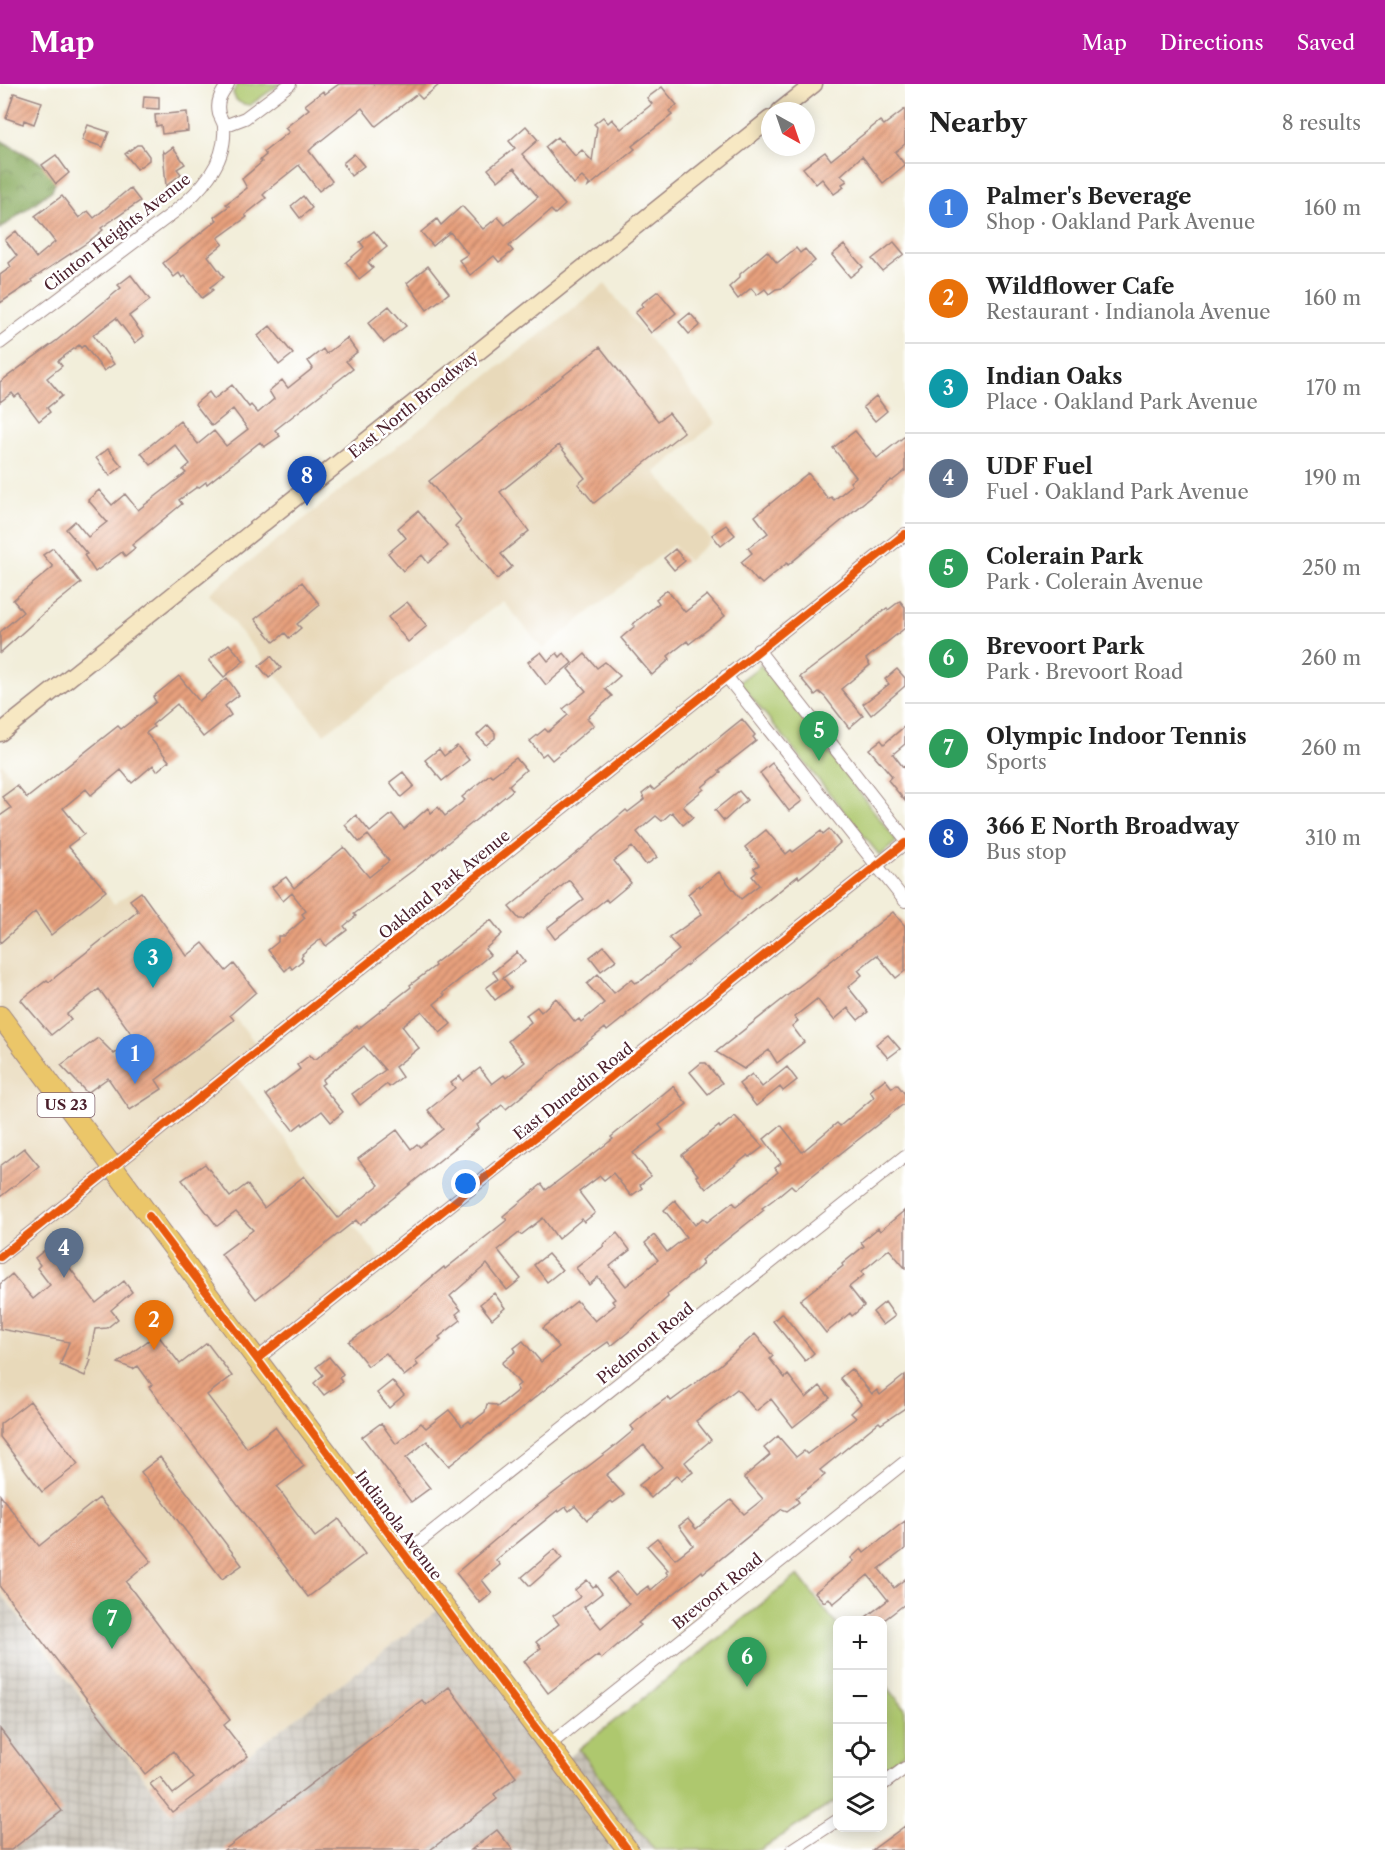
<!DOCTYPE html>
<html lang="en">
<head>
<meta charset="utf-8">
<style>
  body { margin:0; font-family:"Libre Caslon Text",serif; background:#f2f2f2; color:#222 }
  .controls { position:absolute; right:18px; bottom:18px; display:grid; overflow:hidden; border-radius:12px; box-shadow:0 3px 15px #0003 }
  .controls button { width:54px; height:54px; display:grid; place-items:center; padding:0; border:0; border-bottom:2px solid #e0e0e0; background:#fff; color:#222; font:30px sans-serif }
  .compass { position:absolute; left:761px; top:18px; width:54px; height:54px; border-radius:50%; background:#fff; box-shadow:0 3px 15px #0003; rotate:140deg }
  .you { position:absolute; left:466px; top:1100px; width:21px; height:21px; margin:-15px; border:4px solid #fff; border-radius:50%; background:#1a73e8; box-shadow:0 0 0 9px #1a73e833 }
  .badge { display:grid; place-items:center; width:39px; height:39px; border-radius:50%; background:#b5179e; color:#fff; font-size:20px; font-weight:700 }
  .pin { position:absolute; translate:-50% -50px; filter:drop-shadow(0 2px 3px #0008) }
  .pin::after { content:''; position:absolute; top:32px; width:21px; height:18px; background:inherit; clip-path:polygon(0 0,100% 0,50% 100%) }
  .list { margin:0; padding:0; list-style:none }
  h2 { display:flex; justify-content:space-between; align-items:center; height:78px; margin:0; padding:0 24px; font-size:26px }
  h2 small { font-size:20px; font-weight:400; color:#767676 }
  .list li { display:grid; grid-template-columns:39px 1fr auto; gap:18px; align-items:center; box-sizing:border-box; height:90px; padding:0 24px; border-top:2px solid #e0e0e0 }
  .list b { display:block; font-size:22px; white-space:nowrap }
  .list p { margin:0; font-size:20px; white-space:nowrap; color:#767676 }
  .list em { font-size:20px; font-style:normal; color:#767676 }
  .icon { flex:none; width:33px; height:33px; fill:none; stroke:currentColor; stroke-width:2; stroke-linecap:round; stroke-linejoin:round }
  .map { position:relative; flex:none; width:905px; height:1766px; overflow:hidden }
  header { display:flex; align-items:center; gap:36px; box-sizing:border-box; height:84px; padding:0 30px; background:#b5179e; color:#fff }
  header strong { font-size:28px }
  nav { display:flex; gap:33px; margin-inline-start:auto; font-size:21px }
  main { display:flex }
  aside { flex:1; background:#fff }
  .map>svg:first-child { display:block }
</style>
</head>
<body>
<header>
<strong>Map</strong>
<nav><a>Map</a><a>Directions</a><a>Saved</a></nav>
</header>
<main>
<div class="map">
<svg width="905" height="1766" viewBox="0 0 905 1766">
  <defs>
    <pattern id="industrial-grid" width="8" height="8" patternUnits="userSpaceOnUse" patternTransform="scale(1.5)"><rect width="8" height="8" fill="#c9c3b8"/><path d="M0 4h8M4 0v8" fill="none" stroke="#aea79e"/></pattern>
    <pattern id="forest-crowns" width="20" height="18" patternUnits="userSpaceOnUse" patternTransform="scale(1.5)"><rect width="20" height="18" fill="#8aac61"/><path d="M2 6a3 3 0 1 1 6 0M12 15a3 3 0 1 1 6 0" fill="none" stroke="#738b50"/></pattern>
    <pattern id="building-hatch" width="6" height="6" patternUnits="userSpaceOnUse" patternTransform="scale(1.5)"><rect width="6" height="6" fill="#e7a07d"/><path d="M-1 1l2-2M0 6l6-6M5 7l2-2" fill="none" stroke="#bd8267"/></pattern>
  </defs>
  <rect width="100%" height="100%" fill="#fff"/>
  <filter id="ink" filterUnits="userSpaceOnUse"><feTurbulence type="fractalNoise" baseFrequency=".0167" numOctaves="2"/><feDisplacementMap in="SourceGraphic" scale="12" xChannelSelector="R" yChannelSelector="G"/><feConvolveMatrix kernelMatrix="1 2 1 2 8 2 1 2 1" color-interpolation-filters="sRGB"/></filter>
  <filter id="wash" filterUnits="userSpaceOnUse"><feTurbulence type="fractalNoise" baseFrequency=".008" numOctaves="4" result="noise"/><feDisplacementMap in="SourceGraphic" scale="24" xChannelSelector="R" yChannelSelector="G"/><feGaussianBlur stdDeviation="1.35" result="paint"/><feColorMatrix in="noise" values="0 0 0 0 0 0 0 0 0 0 0 0 0 0 0 0 0 1.4 0 .05"/><feComposite in="paint" operator="in"/></filter>
  <g filter="url(#wash)">
    <rect width="100%" height="100%" fill="#f2eeda"/>
    <path fill="#e8d9ba" d="M605,200L716,339L655,388L712,456L688,477L673,461L543,565L503,517L324,650L209,509Z
      M0,678L114,820L136,805L259,964L233,988L381,1176L258,1277L442,1523L171,1729L0,1508Z"/>
    <path fill="url(#industrial-grid)" d="M0,1508L171,1729L442,1523L561,1680L579,1665L654,1766H0Z"/>
    <path fill="url(#forest-crowns)" stroke="#6a6646" stroke-width="1.5" d="M0,56L54,86L57,95L52,106L0,145Z"/>
    <path fill="#aec86e" stroke="#7c744c" stroke-width="1.5" d="M237,0H280L250,21C240,20 236,18 233,9Z
      M761,581L897,757L880,772L739,598Z
      M798,1491L837,1541V1716L760,1766H654L579,1665Z
      M883,1597L905,1625V1669L883,1686Z"/>
    <g id="blocks">
      <path fill="url(#building-hatch)" d="M339,0H440L422,15L417,10L376,42L362,24L313,63L309,67L332,97L319,107L299,81L270,104L263,111L266,114L245,131L247,133L218,154L223,160L208,172L224,193L210,203L213,206L202,214L185,192L182,194L179,189L174,193L163,179L217,136L214,133L229,122L226,120L247,104L242,95L262,78L260,76L266,71L264,68L289,48L285,44L309,25L305,21L323,7L325,10Z
        M662,3L677,21L669,27L672,31L632,62L635,65L588,103L589,100L582,93L574,100L545,63L557,53L560,57L561,56L575,72L582,66L592,77L597,43L594,40L603,33L608,39L612,35L621,45L652,20L647,14Z
        M14,9L42,18L34,40L24,36L23,40L6,34Z
        M144,12L159,13V25L143,24Z
        M905,25V60L895,68L905,81L883,99L862,72L841,91L847,97L842,100L844,103L834,110L822,95L816,100L803,84L825,68L831,76L880,37L884,41Z
        M187,28L188,47L162,50L161,41L156,42L155,31Z
        M88,41L109,48L103,63L82,56Z
        M526,42L538,56L522,70L565,121L555,130L551,126L509,162L513,167L499,178L494,172L470,191L459,176L468,170L450,148L433,162L421,148L437,135L441,141L462,122L483,145L498,133L505,141L538,113L514,84L498,97L488,85L515,64L509,57Z
        M137,61H141L149,72V76L137,85L125,70Z
        M173,63L185,80L177,85L181,90L166,102L163,67L165,69Z
        M354,70L364,82L351,92L343,79Z
        M56,71L69,89L56,100L42,81Z
        M130,104L140,117L101,144L103,146L88,158L31,196L32,198L0,219V191L11,183L9,179L17,172L5,156L16,147L36,174L55,158L35,132L62,112L79,134L88,127L94,134Z
        M303,112L312,124L300,134L291,122Z
        M374,147L387,163L368,178L373,184L359,195L346,178L364,163L360,158Z
        M894,158L904,170L882,187L872,175Z
        M844,161L863,183L850,193L832,171Z
        M796,164L800,169L805,165L815,177L782,204L776,205L769,210L765,205L757,211L751,204L738,215L729,203L740,193V190L767,167L777,179Z
        M428,182L449,209L427,226L407,199Z
        M131,191L150,216L129,232L144,252L135,259L116,234L93,251L114,280L104,287L84,261L81,264L79,261L58,277L62,282L47,294L62,312L47,324L50,328L39,337L19,310L15,313L12,309L0,318V298L56,257L121,204L118,201Z
        M658,207L676,229L651,249L635,229L643,222L641,220Z
        M389,222L406,242L384,259L368,239Z
        M690,229L700,241L689,250L679,238Z
        M270,242L293,270L279,281L258,252Z
        M347,254L357,268L346,277L353,285L275,346L280,352L264,363L260,358L207,400L206,398L198,404L197,403L179,416L182,420L132,461L135,464L125,472L122,468L95,488L84,471L87,470L66,445L75,437L88,453L107,438L88,416L99,406L112,421L125,410L138,426L186,389L183,386L190,380L175,361L151,381L141,369L180,337L198,360L214,347L226,362L248,345L233,325L212,342L195,320L209,308L214,315L232,301L249,323L251,321L258,329L274,315L269,307L282,296L288,304L313,284L308,277L323,265L326,270Z
        M600,263L658,337L669,329L684,348L594,419L578,400L585,394L559,361L500,408L529,447L501,470L512,483L497,495L455,442L461,436L429,397Z
        M876,312L887,327L875,337L863,323Z
        M855,347L877,374L905,352V387L892,397L891,396L788,481L787,479L762,500L758,496L757,497L741,478L752,469L748,464L768,449L755,432L808,389L828,415L831,413L834,416L852,401L850,398L856,393L833,364Z
        M108,365L122,382L110,392L96,374Z
        M418,427L448,462L428,479L422,471L403,487L388,469L406,454L398,444Z
        M726,441L735,451L721,462L712,451Z
        M53,464L81,499L44,529L0,569V548L23,528L13,516L53,483L43,471Z
        M675,465L685,477L674,486L664,474Z
        M302,498L320,521L297,540L301,544L289,554L285,549L274,558L255,535Z
        M667,506L685,528L707,511L725,532L689,560L687,557L668,572L670,575L652,591L621,554L635,542L633,540L659,519L656,515Z
        M900,517L905,523V544L866,575L870,581L841,605L863,632L849,644L825,613L819,608L815,611L800,593L849,556L882,528L887,524L888,526Z
        M407,518L427,542L408,558L388,533Z
        M229,560L244,577L224,593L209,576Z
        M541,568L548,577L557,569L560,573L564,569L572,579L546,601L528,578Z
        M585,570L597,584L605,578L620,592L605,605L612,612L587,634L594,641L552,676L546,669L542,672L530,657L545,645L548,648L568,631L563,625L586,607L568,585Z
        M271,572L281,584L269,594L259,582Z
        M897,585L905,594V602L871,631L863,620L889,600L885,595Z
        M179,592L199,617L227,594L239,611L225,622L231,631L203,653L177,620L152,641L154,643L146,649L169,677L157,687L153,681L132,699L121,686L91,711L86,705L63,724L84,750L68,762L106,807L51,851L35,828L0,859V732L11,724L2,713L17,702L27,714L118,642L121,645L156,618L153,613Z
        M742,635L755,651L753,653L756,657L719,686L721,688L702,703L704,705L683,722L693,733L683,741L672,728L662,737L656,732L637,748L657,773L646,781L632,763L614,777L631,799L608,818L606,815L555,855L547,844L584,815L569,796L523,835H519L509,823L594,755L593,754L626,726L628,728L645,715L642,710L651,703L654,706Z
        M488,641L495,649V654L486,661L477,651Z
        M905,642V660L893,670L903,683L905,682V717L888,696L892,692L869,665L881,656L884,660Z
        M457,662L469,676L442,697L425,676L439,665L444,672Z
        M516,674L526,686L509,701L513,706L415,785L354,830L356,832L344,842L347,846L326,862L321,855L302,870L303,871L301,873L303,876L292,885L290,882L285,887L268,866L278,858V852H284L305,834L302,830L306,827L292,809L283,817L272,803L286,793L294,804L344,763L369,793L389,777L368,751L359,758L345,741L356,731L370,748L392,730L404,745L428,724L431,729L438,723L445,732L465,716L462,713L490,690L492,692Z
        M772,679L802,717L789,727L760,689Z
        M403,688L414,702L401,713L390,698Z
        M739,707L747,716L724,737L715,726Z
        M829,745L840,759L813,783L799,794L798,792L626,930L627,931L607,947L605,944L506,1025L502,1021L477,1041L479,1044L461,1059L360,1141L356,1136L256,1215L221,1170L253,1146L236,1128L217,1142L182,1096L205,1080L230,1113L247,1100L264,1124L304,1092L338,1134L379,1101L358,1075L397,1046L411,1065L417,1060L420,1063L443,1045L428,1026L455,1004L451,999L460,992L463,997L480,984L492,1000L504,991L506,994L525,978L508,957L531,938L526,931L537,923L541,928L556,914L575,938L579,935L581,938L604,919L587,900L598,890L614,909L632,895L635,899L642,896L679,866L669,854L702,830L688,810L699,801L700,803L719,788L741,815L759,801L752,792L757,788L754,784L759,781L745,763L766,746L786,770L791,766L793,768L821,747L823,750Z
        M141,808L187,872L203,859L226,887L234,880L256,908L230,931L234,936L156,996L162,1005L130,1026L108,994L87,1009L61,981L98,954L114,970L136,956L99,905L67,930L71,935L51,951L21,916L47,896L49,898L138,827L130,816Z
        M893,828L905,842V887L896,894L877,871L858,886L862,891L848,903L868,928L858,936L848,924L834,936L817,915L794,933L798,937L792,942L804,958L777,979L769,966L744,985L716,968Z
        M491,836L502,850L485,865L490,871L443,909L445,911L434,920L451,940L440,949L422,927L402,942L419,964L395,983L402,993L389,1003L387,1000L360,1021L352,1010L385,986L364,962L322,996L324,999L321,1001L343,1028L331,1038L322,1027L303,1041L302,1039L293,1046L266,1011L300,985L297,981L310,971L313,975H316L357,942L359,944L411,903L410,901L435,882L434,880Z
        M604,862L616,876L601,887L590,873Z
        M517,868L525,878L503,894L511,904L495,916L486,904L498,895L493,888Z
        M888,951L900,965L888,974L876,960Z
        M701,979H706L722,999L708,1010L690,988Z
        M787,983L797,996L783,1007L780,1003L756,1022L739,1000L752,990L762,1003Z
        M885,995L892,1004L897,1000L905,1010V1019L795,1105L791,1101L773,1116L762,1124L764,1126L701,1176L703,1179L700,1183L667,1210L668,1213L627,1249L611,1262L608,1258L581,1277L449,1382L427,1357L406,1374L430,1404L411,1418L362,1353L381,1339L396,1360L421,1339L426,1344L449,1326L462,1342L469,1337L471,1339L485,1328L487,1320L495,1321L497,1323L518,1306L516,1303L520,1300L502,1279L516,1267L514,1264L523,1257L541,1278L559,1263L543,1244L577,1217L595,1237L615,1221L612,1217L615,1215L598,1193L589,1201L576,1184L604,1162L603,1161L617,1149L630,1166L610,1182L626,1202L658,1176L645,1159L654,1151L667,1168L686,1153L664,1126L675,1116L695,1141L703,1134L707,1138L733,1118L736,1122L778,1088L775,1084L781,1079L764,1055L781,1041L802,1068L837,1039L840,1042L874,1013L870,1007Z
        M673,1002L687,1020L659,1041L663,1046L633,1069L651,1092L640,1101L642,1104L631,1112L613,1089L604,1096L600,1092L579,1108L595,1129L584,1138L582,1135L558,1155L543,1134L521,1151L519,1149L498,1166L521,1195L507,1206L487,1180L450,1212L461,1226L456,1230L461,1236L439,1253L441,1256L415,1277L418,1281L404,1292L386,1269L368,1282L349,1258L388,1230L444,1183L445,1185L507,1136L503,1132L542,1100L546,1106L613,1055L611,1053Z
        M735,1032L763,1063L750,1073L748,1071L706,1105L696,1092L698,1091L682,1071L719,1042L720,1044Z
        M24,1064L39,1082L0,1113V1082Z
        M905,1126V1184L889,1165L861,1188L864,1191L849,1203L864,1222L852,1232L850,1229L826,1249L800,1216L843,1182L842,1180L864,1162L861,1158L878,1144L880,1147Z
        M52,1160L96,1219L124,1197L132,1208L111,1226L118,1235L107,1244L95,1245L89,1275L91,1276L85,1292L60,1281L69,1258L0,1245V1200L12,1190L33,1215L50,1201L37,1184L40,1181L35,1174Z
        M548,1170L562,1186L547,1198L534,1181Z
        M494,1209L505,1224L492,1235L480,1220Z
        M885,1218L895,1232L883,1241L873,1228Z
        M782,1229L814,1269L805,1277L773,1237Z
        M157,1250L180,1280L207,1259L232,1292L207,1311L247,1364L275,1343L304,1382L277,1403L315,1453L339,1435L365,1470L308,1513L149,1303L152,1301L138,1282L133,1285L118,1279Z
        M755,1250L773,1272L770,1275L785,1294L788,1291L806,1314L820,1302L830,1314L793,1343L771,1315L756,1327L737,1305L696,1337L711,1356L685,1378L693,1388L681,1397L677,1391L651,1414L639,1401L662,1383L644,1361L606,1391L624,1411L613,1419L611,1417L587,1436L575,1422L569,1427L566,1423L559,1428L558,1426L496,1476L500,1481L482,1496L492,1509L480,1519L456,1489L516,1438L616,1361L634,1346L631,1342L650,1326L668,1313L671,1317L720,1281Z
        M329,1273L343,1290L339,1294L342,1298L324,1311L314,1299L323,1291L316,1283Z
        M851,1285L872,1310L877,1306L880,1311L905,1291V1324L881,1340L879,1338L820,1386L825,1391L796,1414L799,1418L787,1427L782,1425L703,1489L702,1487L638,1539L641,1541L601,1575L598,1571L548,1609L524,1577L541,1564L536,1558L559,1540L553,1532L580,1513L575,1506L587,1496L593,1503L596,1501L602,1509L584,1523L601,1544L629,1520L608,1495L617,1488L636,1511L648,1502L651,1506L668,1491L666,1488L668,1486L647,1462L657,1454L675,1475L693,1461L679,1442L688,1435L696,1445L731,1416L744,1430L763,1415L744,1393L770,1371L764,1364L778,1352L796,1373L804,1367L807,1370L856,1334L851,1329L861,1320L840,1294Z
        M392,1297L404,1311L389,1324L377,1309Z
        M30,1317L78,1380L42,1408L0,1353V1340Z
        M160,1373L242,1481L222,1495L141,1388Z
        M0,1411L39,1462L99,1414L151,1477L126,1498L230,1636L224,1641L248,1672L172,1728L150,1700L160,1693L173,1710L194,1694L173,1667L145,1690L0,1503Z
        M905,1437V1465L879,1485L894,1504L905,1495V1520L884,1536H862L888,1516L868,1491L833,1520L829,1514L824,1518L815,1508L854,1477L851,1474L861,1465L864,1469Z
        M555,1465L562,1474L530,1502L522,1493Z
        M449,1603L516,1693L494,1710L497,1715L430,1766H224L422,1616L426,1621Z
        M0,1645L62,1727L11,1766H0Z
        M905,1742V1766H872Z
        M497,1746L513,1766H471Z"/>
    </g>
  </g>
  <g filter="url(#ink)">
    <use href="#blocks" fill-opacity="0" stroke="#9e8682" stroke-width="1.5"/>
    <g fill="none" stroke-linecap="round" stroke-linejoin="round">
      <defs>
        <path id="street" d="M224,42L245,34L290,0
          M0,259L173,129C199,108 227,80 224,43C224,39 221,35 219,30C216,17 221,10 228,0
          M758,566L905,754
          M726,592L905,817
          M0,1173L905,450
          M257,1275L905,759
          M404,1470L905,1072
          M549,1661L905,1378
          M882,1701L905,1684
          M792,1766L838,1736"/>
        <path id="secondary" d="M780,27L814,0
          M0,649L770,35"/>
        <path id="primary" d="M0,932L236,1248L628,1766"/>
      </defs>
      <use href="#street" stroke="#9e8682" stroke-width="14"/>
      <use href="#secondary" stroke="#9e8682" stroke-width="19"/>
      <use href="#primary" stroke="#9e8682" stroke-width="22"/>
      <use href="#street" stroke="#fff" stroke-width="12"/>
      <use href="#secondary" stroke="#f7e8c3" stroke-width="16"/>
      <use href="#primary" stroke="#ebc669" stroke-width="20"/>
      <defs>
        <path id="cycleway" d="M149,1132L628,1766
          M0,1173L905,450
          M257,1275L905,759"/>
      </defs>
      <use href="#cycleway" stroke="#fff" stroke-width="11"/>
      <use href="#cycleway" stroke="#e8590c" stroke-width="8"/>
    </g>
  </g>
  <g text-anchor="middle" stroke-width="5" stroke-linejoin="round" paint-order="stroke">
    <rect fill="#fff" stroke="#80626b" stroke-width="1.5" x="37.5" y="1009" width="57" height="24" rx="4.5"/>
    <g font-size="15" font-weight="bold" fill="#4a1f2b">
      <text x="66" y="1026">US 23</text>
    </g>
    <g font-size="16" fill="#4a1f2b" stroke="#fff">
      <text transform="translate(117 148) rotate(-38)" y="6">Clinton Heights Avenue</text>
      <text transform="translate(413 320) rotate(-39)" y="6">East North Broadway</text>
      <text transform="translate(444 800) rotate(-39)" y="6">Oakland Park Avenue</text>
      <text transform="translate(573 1007) rotate(-38)" y="6">East Dunedin Road</text>
      <text transform="translate(645 1259) rotate(-39)" y="6">Piedmont Road</text>
      <text transform="translate(399 1441) rotate(53)" y="6">Indianola Avenue</text>
      <text transform="translate(717 1507) rotate(-39)" y="6">Brevoort Road</text>
    </g>
  </g>
</svg>
<div class="controls">
<button>+</button>
<button>−</button>
<button><svg class="icon" aria-label="locate" viewBox="0 0 24 24"><circle cx="12" cy="12" r="6"/><path d="M12 2v4M12 18v4M2 12h4M18 12h4"/></svg></button>
<button><svg class="icon" aria-label="layers" viewBox="0 0 24 24"><path d="M12 4l9 5-9 5-9-5zM3 14l9 5 9-5"/></svg></button>
</div>
<svg class="compass" viewBox="-18 -18 36 36"><path d="M0-13l5 13h-10z" fill="#e53935"/><path d="M0 13l5-13h-10z" fill="#767676"/></svg>
<div class="you"></div>
<div class="pin badge" style="left:135px;top:1000px;background:#3f7fe0">1</div>
<div class="pin badge" style="left:154px;top:1266px;background:#e8710a">2</div>
<div class="pin badge" style="left:153px;top:904px;background:#0f9aa8">3</div>
<div class="pin badge" style="left:64px;top:1194px;background:#5c6f8a">4</div>
<div class="pin badge" style="left:819px;top:677px;background:#2e9e5b">5</div>
<div class="pin badge" style="left:747px;top:1603px;background:#2e9e5b">6</div>
<div class="pin badge" style="left:112px;top:1565px;background:#2e9e5b">7</div>
<div class="pin badge" style="left:307px;top:422px;background:#1a4fb4">8</div>
</div>
<aside>
<h2>Nearby<small>8 results</small></h2>
<ul class="list">
<li><span class="badge" style="background:#3f7fe0">1</span><div><b>Palmer's Beverage</b><p>Shop · Oakland Park Avenue</p></div><em>160 m</em></li>
<li><span class="badge" style="background:#e8710a">2</span><div><b>Wildflower Cafe</b><p>Restaurant · Indianola Avenue</p></div><em>160 m</em></li>
<li><span class="badge" style="background:#0f9aa8">3</span><div><b>Indian Oaks</b><p>Place · Oakland Park Avenue</p></div><em>170 m</em></li>
<li><span class="badge" style="background:#5c6f8a">4</span><div><b>UDF Fuel</b><p>Fuel · Oakland Park Avenue</p></div><em>190 m</em></li>
<li><span class="badge" style="background:#2e9e5b">5</span><div><b>Colerain Park</b><p>Park · Colerain Avenue</p></div><em>250 m</em></li>
<li><span class="badge" style="background:#2e9e5b">6</span><div><b>Brevoort Park</b><p>Park · Brevoort Road</p></div><em>260 m</em></li>
<li><span class="badge" style="background:#2e9e5b">7</span><div><b>Olympic Indoor Tennis</b><p>Sports</p></div><em>260 m</em></li>
<li><span class="badge" style="background:#1a4fb4">8</span><div><b>366 E North Broadway</b><p>Bus stop</p></div><em>310 m</em></li>
</ul>
</aside>
</main>
</body>
</html>
